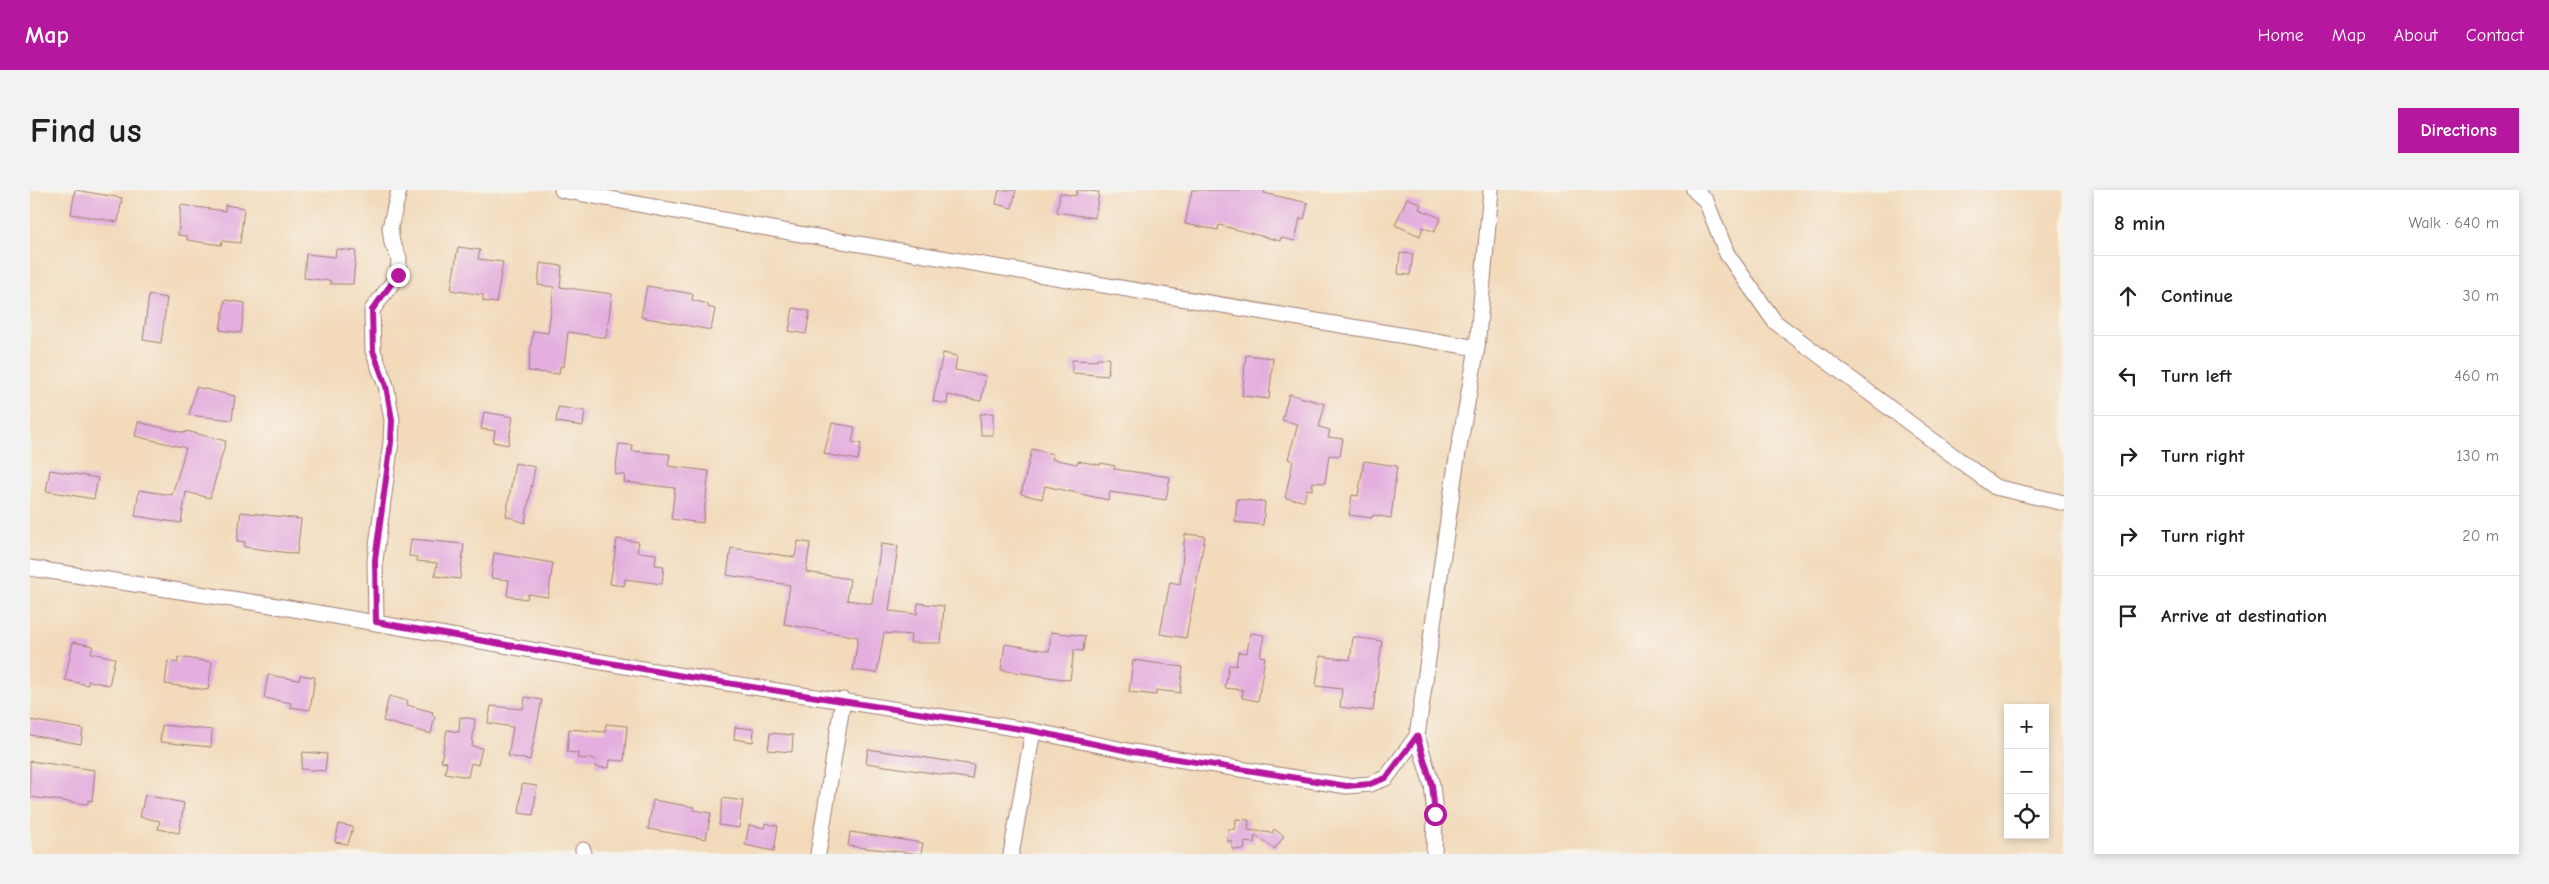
<!DOCTYPE html>
<html lang="en">
<head>
<meta charset="utf-8">
<style>
  body { margin:0; font-family:"Comic Neue",sans-serif; background:#f2f2f2; color:#202124 }
  .controls { position:absolute; right:15px; bottom:15px; display:grid; overflow:hidden; border-radius:0px; box-shadow:0 2px 8px #0003 }
  .controls button { width:45px; height:45px; display:grid; place-items:center; padding:0; border:0; border-bottom:1px solid #e0e0e0; background:#fff; color:#202124; font:25px sans-serif }
  .stop { position:absolute; width:15px; height:15px; margin:-11px; border:4px solid #b5179e; border-radius:50%; background:#fff }
  .stop.end { background:#b5179e; border-color:#fff; box-shadow:0 1px 5px #0008 }
  .list { margin:0; padding:0; list-style:none }
  h2 { display:flex; justify-content:space-between; align-items:center; height:65px; margin:0; padding:0 20px; font-size:21px }
  h2 small { font-size:16px; font-weight:400; color:#757577 }
  .list li { display:grid; grid-template-columns:32px 1fr auto; gap:15px; align-items:center; box-sizing:border-box; height:80px; padding:0 20px; border-top:1px solid #e0e0e0 }
  .list b { display:block; font-size:19px; white-space:nowrap }
  .list em { font-size:16px; font-style:normal; color:#757577 }
  .icon { flex:none; width:28px; height:28px; fill:none; stroke:currentColor; stroke-width:2; stroke-linecap:round; stroke-linejoin:round }
  .map { position:relative; flex:none; width:2034px; height:664px; overflow:hidden; border-radius:0px }
  header { display:flex; align-items:center; gap:30px; box-sizing:border-box; height:70px; padding:0 25px; background:#b5179e; color:#fff }
  header strong { font-size:24px }
  nav { display:flex; gap:28px; margin-inline-start:auto; font-size:18px }
  .intro { display:flex; align-items:center; justify-content:space-between; box-sizing:border-box; height:120px; padding:0 30px }
  h1 { margin:0; font-size:35px }
  .button { padding:12px 22px; border-radius:0px; background:#b5179e; color:#fff; font-size:18px; font-weight:700 }
  main { display:flex; gap:30px; padding:0 30px }
  aside { flex:1; background:#fff; border-radius:0px; box-shadow:0 2px 8px #0003 }
  .map>svg:first-child { display:block }
</style>
</head>
<body>
<header>
<strong>Map</strong>
<nav><a>Home</a><a>Map</a><a>About</a><a>Contact</a></nav>
</header>
<div class="intro"><h1>Find us</h1><a class="button">Directions</a></div>
<main>
<div class="map">
<svg width="2034" height="664" viewBox="0 0 2034 664">
  <rect width="100%" height="100%" fill="#f7f3e8"/>
  <filter id="ink" filterUnits="userSpaceOnUse"><feTurbulence type="fractalNoise" baseFrequency=".02" numOctaves="2"/><feDisplacementMap in="SourceGraphic" scale="10" xChannelSelector="R" yChannelSelector="G"/><feConvolveMatrix kernelMatrix="1 2 1 2 8 2 1 2 1" color-interpolation-filters="sRGB"/></filter>
  <filter id="wash" filterUnits="userSpaceOnUse"><feTurbulence type="fractalNoise" baseFrequency=".0096" numOctaves="4" result="noise"/><feDisplacementMap in="SourceGraphic" scale="20" xChannelSelector="R" yChannelSelector="G"/><feGaussianBlur stdDeviation="1.12" result="paint"/><feColorMatrix in="noise" values="0 0 0 0 0 0 0 0 0 0 0 0 0 0 0 0 0 1.4 0 .05"/><feComposite in="paint" operator="in"/></filter>
  <g filter="url(#wash)">
    <rect width="100%" height="100%" fill="#f2dabb"/>
    <g id="blocks">
      <path fill="#e4afdf" d="M45,0L92,8L88,32L41,24Z
        M969,0H986L982,18L966,14Z
        M1047,0L1069,2L1065,28L1027,22L1030,3L1046,6Z
        M1162,0H1235L1234,3L1278,13L1274,29L1270,28L1265,51L1251,48L1250,51L1189,35L1188,40L1155,34Z
        M1377,8L1391,14L1389,19L1411,28L1404,42L1393,37L1390,46L1365,35Z
        M151,15L195,21V15L214,18L210,53L192,51L191,55L157,50V46L148,45Z
        M428,57L450,60L448,69L473,72L466,113L453,111V105L421,100Z
        M306,59L326,61L323,94H300L301,91L274,88L276,64L305,67Z
        M1370,63L1383,64L1380,85L1368,84Z
        M510,73L532,76L530,97L582,104L576,148L538,142L534,177L530,176L529,184L498,181L503,141L518,143L524,97L508,95Z
        M617,96L663,104L662,110L678,114V117L685,119L681,140L611,127Z
        M119,105L137,108L131,153L113,150Z
        M195,110L215,113L211,143L190,140Z
        M763,118L780,121L776,144L759,141Z
        M913,163L927,166L925,180L956,186L951,211L918,205L917,214L903,211Z
        M1216,165L1243,168L1239,209L1212,206Z
        M1067,168H1079L1078,186L1042,183V170L1067,171Z
        M166,197L205,206L202,230L159,225Z
        M1259,204L1295,214L1289,237L1300,240L1298,247L1313,249L1310,266L1299,265L1295,293L1283,292L1282,300L1277,299L1274,311L1255,308L1263,271L1258,269L1268,234L1252,230Z
        M528,217L555,221L553,236L526,232Z
        M454,222L483,227L478,255L463,252L465,241L451,239Z
        M963,223V245H951L950,224Z
        M108,232L155,243L156,241L196,251L180,308L156,302L151,333L105,326L109,300L142,305L156,258L105,246Z
        M802,233L825,237L822,252L831,254L828,270L794,264Z
        M589,254L602,255V261L640,264L638,276L679,281L673,333L641,329L645,298L594,292L595,285L585,284Z
        M1002,259L1023,264L1022,269L1047,274L1048,271L1070,275L1071,273L1085,276L1084,279L1140,287L1136,310L1080,302L1078,310L1015,296L1012,309L991,304Z
        M1334,271L1367,276L1361,328L1343,325L1342,328L1319,325L1322,305L1328,306Z
        M485,273L505,277L495,333L476,326Z
        M20,280L68,288L64,309L16,301Z
        M1207,309L1235,312L1233,335L1205,332Z
        M211,322L271,329L267,364L214,357L215,352L207,351Z
        M1155,344L1175,346L1156,448L1130,444L1140,392L1150,394Z
        M381,349L434,354L430,389L405,386L407,373L387,371V367L379,366Z
        M587,349L609,352L607,362L626,364L625,375L634,376L632,394L595,389L594,396L580,394Z
        M768,351L780,353L776,382L820,389L817,410L842,414L851,354L868,356L859,421L887,424L888,413L914,416L911,453H880L881,445L854,443L847,483L823,480L828,447L754,434L760,395L697,385L701,358L765,367Z
        M464,363L523,373L518,407L498,404L497,409L477,406L479,390L461,388Z
        M1021,442L1055,446L1053,461L1044,460L1040,490L971,480L975,454L1019,461Z
        M1220,443L1234,445L1230,466L1235,467L1228,511L1212,508L1213,500L1195,498L1199,475L1206,476L1208,462L1217,463Z
        M1323,447L1352,451L1343,521L1310,517L1312,499L1286,496L1290,466L1320,470Z
        M43,452L63,456L61,463L85,468L79,495L58,491V495L35,490Z
        M148,467L182,472L178,500L135,494L138,471L148,473Z
        M1103,470L1153,477L1150,503L1126,500V505L1099,502Z
        M238,485L269,490L270,485L285,487L280,520L260,517L261,513L234,508Z
        M359,506L378,511L377,515L403,522L402,525L405,526L401,544L353,531Z
        M495,507L512,510L500,570L478,566L483,537L458,533L461,516L493,519Z
        M430,527L445,529L442,556L452,558L448,575L441,573L438,587L415,583L417,572L411,571L417,540L429,542Z
        M0,530L53,539L51,554L0,545Z
        M576,534L597,536L594,571L580,570L579,578L565,577L566,569L547,568L548,563L537,562L539,539L575,542Z
        M132,535L182,540L181,557L130,552Z
        M705,537L724,539L723,552L704,549Z
        M740,543L763,545L762,562L738,560Z
        M838,559L944,575L942,589L836,573Z
        M273,562L297,564L295,581L271,579Z
        M0,571L65,580L62,611L58,610V614L0,607Z
        M492,594L507,596L503,625L489,623Z
        M115,605L154,613L149,643L128,639L130,631L110,627Z
        M693,608L713,611L709,638L689,635Z
        M623,610L664,617V620L681,623L676,649L618,639Z
        M1206,629L1219,630L1218,640L1242,643L1244,639L1254,646L1245,659L1225,645L1224,653L1215,652L1214,660L1202,659V651H1197L1198,639H1205Z
        M735,633L748,636L744,661L715,655L719,635L734,638Z
        M309,634L323,637L318,654L305,652Z
        M820,642L893,653L891,664L818,656Z"/>
    </g>
  </g>
  <g filter="url(#ink)">
    <use href="#blocks" fill-opacity="0" stroke="#9e7c73" stroke-width="1"/>
    <g fill="none" stroke-linecap="round" stroke-linejoin="round">
      <defs>
        <path id="minor" d="M532,0L764,43L1447,158
          M1664,0L1676,11L1697,64L1745,132L1965,297L2034,313
          M0,378L241,415L659,487L1003,541L1103,562L1317,596L1340,594L1356,588L1387,546
          M346,432L345,370L361,252L362,230L356,196L343,161L342,120L368,85L369,68L362,53L360,38L369,0
          M553,660L554,664
          M788,664L813,510
          M981,664L1003,541
          M1404,664L1405,624L1402,595L1387,546L1426,274L1447,158L1461,0"/>
      </defs>
      <use href="#minor" stroke="#9e7c73" stroke-width="17"/>
      <use href="#minor" stroke="#fff" stroke-width="15"/>
    </g>
  </g>
  <g fill="none" stroke-linecap="round" stroke-linejoin="round" filter="url(#ink)">
    <path stroke="#b5179e" stroke-width="6" d="M368,85L342,120L343,161L356,196L362,230L361,252L345,370L346,432L659,487L1003,541L1103,562L1317,596L1340,594L1356,588L1387,546L1402,595L1405,624"/>
  </g>
</svg>
<div class="controls">
<button>+</button>
<button>−</button>
<button><svg class="icon" aria-label="locate" viewBox="0 0 24 24"><circle cx="12" cy="12" r="6"/><path d="M12 2v4M12 18v4M2 12h4M18 12h4"/></svg></button>
</div>
<div class="stop" style="left:1405px;top:624px"></div>
<div class="stop end" style="left:368px;top:85px"></div>
</div>
<aside>
<h2>8 min<small>Walk · 640 m</small></h2>
<ul class="list">
<li><svg class="icon" aria-label="ahead" viewBox="0 0 24 24"><path d="M12 20V5M6 11l6-6 6 6"/></svg><div><b>Continue</b></div><em>30 m</em></li>
<li><svg class="icon" aria-label="left" viewBox="0 0 24 24"><path d="M17 20v-9H6M10 6l-5 5 5 5"/></svg><div><b>Turn left</b></div><em>460 m</em></li>
<li><svg class="icon" aria-label="right" viewBox="0 0 24 24"><path d="M7 20v-9h11M14 6l5 5-5 5"/></svg><div><b>Turn right</b></div><em>130 m</em></li>
<li><svg class="icon" aria-label="right" viewBox="0 0 24 24"><path d="M7 20v-9h11M14 6l5 5-5 5"/></svg><div><b>Turn right</b></div><em>20 m</em></li>
<li><svg class="icon" aria-label="arrive" viewBox="0 0 24 24"><path d="M6 21V4h12l-3 4 3 4H6"/></svg><div><b>Arrive at destination</b></div></li>
</ul>
</aside>
</main>
</body>
</html>
